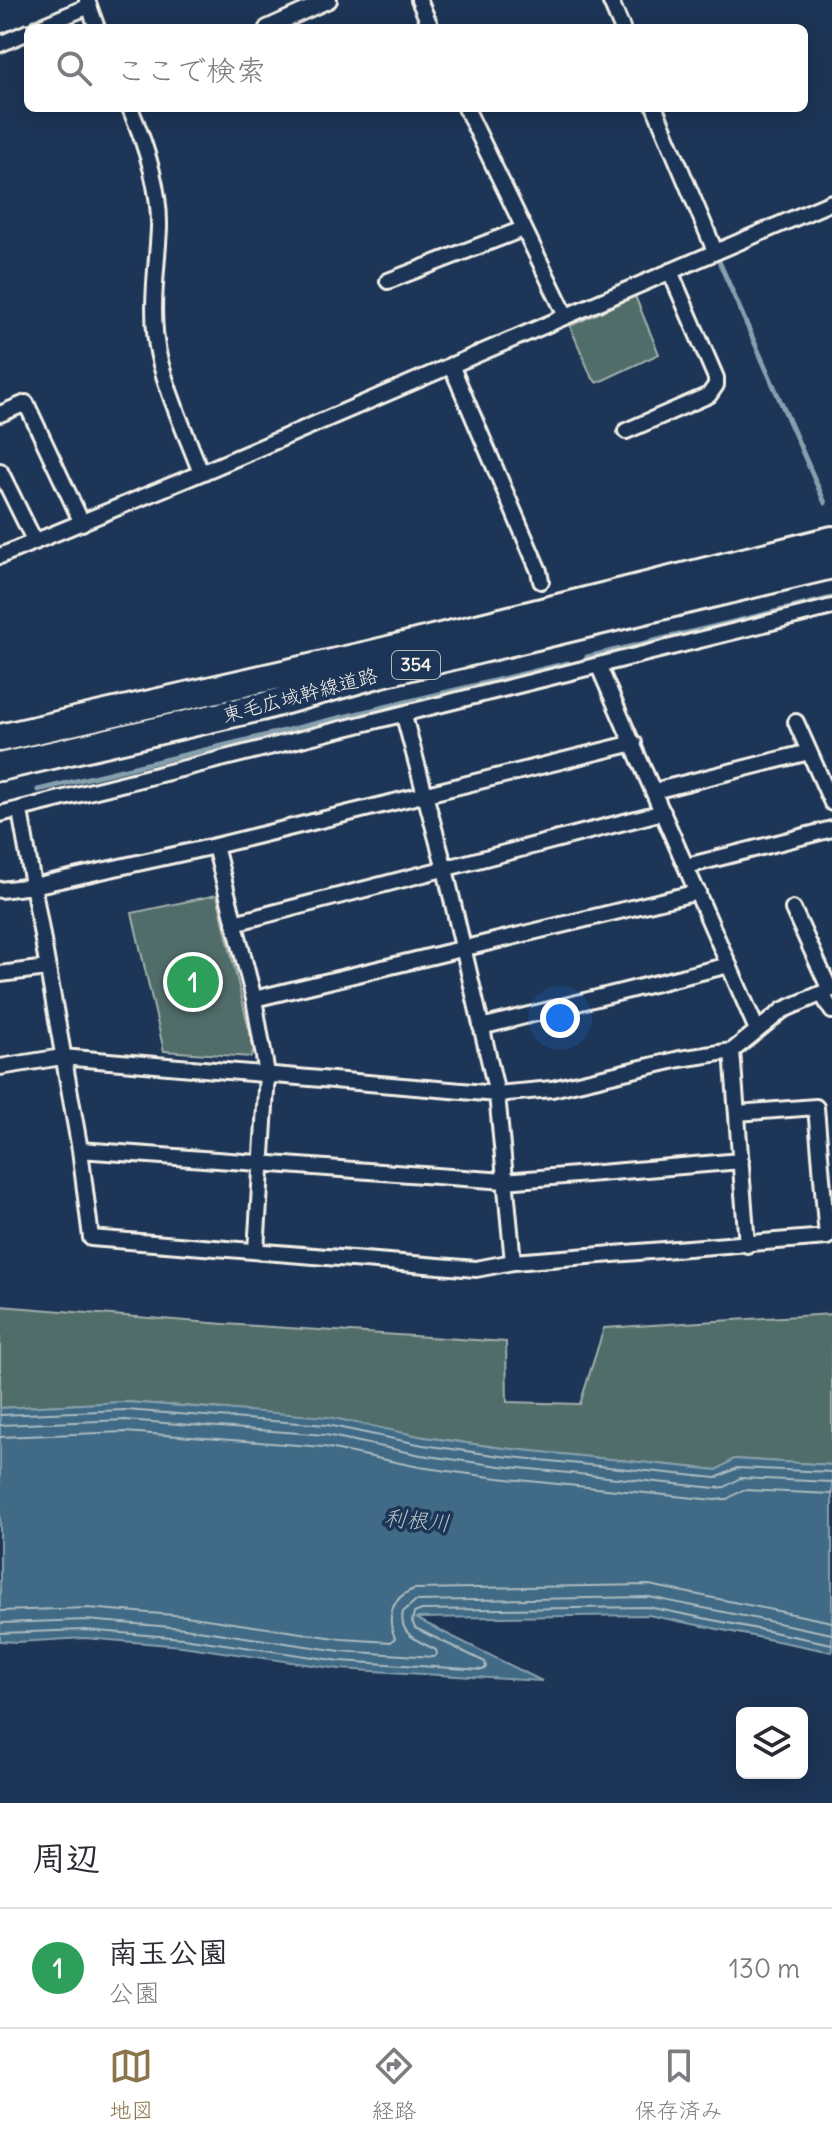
<!DOCTYPE html>
<html lang="ja">
<head>
<meta charset="utf-8">
<style>
  body { margin:0; font-family:Delius,"Klee One",sans-serif; background:#f2f2f3; color:#2b2b33 }
  .controls { position:absolute; right:24px; bottom:24px; display:grid; overflow:hidden; border-radius:12px; box-shadow:0 4px 20px #0003 }
  .controls button { width:72px; height:72px; display:grid; place-items:center; padding:0; border:0; border-bottom:2px solid #e1e1e2; background:#fff; color:#2b2b33; font:40px sans-serif }
  .you { position:absolute; left:560px; top:1018px; width:28px; height:28px; margin:-20px; border:6px solid #fff; border-radius:50%; background:#1a73e8; box-shadow:0 0 0 12px #1a73e833 }
  .badge { display:grid; place-items:center; width:52px; height:52px; border-radius:50%; background:#8a764a; color:#fff; font-size:26px; font-weight:700 }
  .pin { position:absolute; translate:-50% -50%; border:4px solid #fff; box-shadow:0 2px 8px #0006 }
  .list { margin:0; padding:0; list-style:none }
  h2 { display:flex; justify-content:space-between; align-items:center; height:104px; margin:0; padding:0 32px; font-size:34px }
  h2 small { font-size:26px; font-weight:400; color:#7c7c81 }
  .list li { display:grid; grid-template-columns:52px 1fr auto; gap:24px; align-items:center; box-sizing:border-box; height:120px; padding:0 32px; border-top:2px solid #e1e1e2 }
  .list b { display:block; font-size:30px; white-space:nowrap }
  .list p { margin:0; font-size:26px; white-space:nowrap; color:#7c7c81 }
  .list em { font-size:26px; font-style:normal; color:#7c7c81 }
  .icon { flex:none; width:44px; height:44px; fill:none; stroke:currentColor; stroke-width:2; stroke-linecap:round; stroke-linejoin:round }
  .map { position:relative; flex:none; width:832px; height:1803px; overflow:hidden }
  .search { position:absolute; background:#fff; box-shadow:0 4px 20px #0003; left:24px; right:24px; top:24px; height:88px; display:flex; align-items:center; gap:20px; box-sizing:border-box; padding:0 28px; border-radius:12px; color:#7c7c81; font-size:30px }
  .sheet { height:224px; background:#fff }
  nav { display:flex; justify-content:space-around; align-items:center; box-sizing:border-box; height:112px; border-top:2px solid #e1e1e2; background:#fff; font-size:22px; color:#7c7c81 }
  nav a { display:grid; justify-items:center; gap:4px }
  nav .on { color:#8a764a }
  .map>svg:first-child { display:block }
</style>
</head>
<body>
<div class="map">
<svg width="832" height="1803" viewBox="0 0 832 1803">
  <rect width="100%" height="100%" fill="#1d3557"/>
  <filter id="ink" filterUnits="userSpaceOnUse"><feTurbulence type="fractalNoise" baseFrequency=".0125" numOctaves="2"/><feDisplacementMap in="SourceGraphic" scale="16" xChannelSelector="R" yChannelSelector="G"/><feConvolveMatrix kernelMatrix="1 2 1 2 8 2 1 2 1" color-interpolation-filters="sRGB"/></filter>
  <g filter="url(#ink)">
    <path fill="#516d6b" stroke="#a2afaa" stroke-width="2" d="M635,296L659,354L597,383L591,376L570,326Z
      M217,895L254,1050L251,1057L164,1051L132,913Z
      M0,1306L224,1324L506,1342L507,1402L580,1404L604,1328L832,1314V1465L734,1459L717,1470L502,1448L226,1409L125,1402L0,1408Z"/>
    <path fill="#3f6a85" stroke="#87a0ad" stroke-width="2" d="M125,1402L328,1417L424,1437L502,1448L717,1470L734,1459L832,1465V1652L648,1615L415,1618L542,1681L339,1669L182,1646L85,1638L17,1642L0,1641V1408Z"/>
    <g fill="none" stroke-linecap="round" stroke-linejoin="round">
      <path stroke="#acbbc0" stroke-width="2" d="M0,1415L125,1410L327,1425L423,1445L501,1456L716,1478L737,1468L832,1472
        M0,1425L125,1420L326,1435L421,1455L500,1466L715,1488L725,1487L740,1478L832,1482
        M0,1437L125,1432L324,1447L419,1467L498,1478L714,1500L727,1499L743,1490L832,1494
        M0,1611L87,1608L186,1616L342,1639L391,1642L395,1638C386,1617 391,1598 414,1589L649,1585L832,1622
        M0,1623L86,1620L184,1628L340,1651L434,1657L437,1654L436,1650C419,1641 398,1635 403,1612L415,1601L649,1597L832,1634
        M0,1633L85,1630L183,1638L340,1661L483,1670L486,1667L485,1662L415,1628L412,1621L414,1613L422,1610L648,1607L832,1644"/>
      <path stroke="#87a0ad" stroke-width="5" d="M718,259L825,503
        M587,657L832,598
        M38,790L568,663"/>
      <defs>
        <path id="street" d="M87,0L97,28
          M419,0L431,28
          M610,0L622,28
          M37,28L89,6
          M267,28L329,0
          M0,44L28,32
          M130,108C145,143 160,189 159,228C157,270 149,314 159,357C168,395 187,436 201,473
          M466,108L566,316
          M655,108L715,251
          M388,281L523,229
          M451,365L539,571L541,581
          M0,414L26,403L82,523
          M626,431L709,395L716,385V378L670,271
          M0,471L35,542
          M0,556L201,473L832,202
          M599,667L757,1030
          M404,716L445,869L497,1094L513,1262
          M796,722L832,803
          M654,791L809,752
          M20,811L80,1150L91,1238L476,1269L513,1262L827,1237L816,1107L737,1113
          M0,814L832,607
          M215,846L254,999L267,1074L256,1251
          M687,866L832,829
          M0,890L33,886L215,846L634,743
          M793,909L830,990
          M234,923L663,812
          M0,974L47,968
          M822,994L832,1011
          M254,999L698,892
          M481,1027L729,965
          M732,1051L747,1245
          M0,1067L62,1057L497,1094L552,1089L680,1059L732,1051L783,1010L832,989
          M80,1150L505,1181L741,1161"/>
        <path id="highway" d="M0,738L372,654L832,540
          M0,767L261,707L378,674L832,565"/>
      </defs>
      <use href="#street" stroke="#f4f1e8" stroke-width="20"/>
      <use href="#highway" stroke="#f4f1e8" stroke-width="32"/>
      <use href="#street" stroke="#1d3557" stroke-width="14"/>
      <use href="#highway" stroke="#1d3557" stroke-width="26"/>
    </g>
  </g>
  <g text-anchor="middle" stroke-width="7" stroke-linejoin="round" paint-order="stroke">
    <rect fill="#1d3557" stroke="#b4b9bc" stroke-width="2" x="392" y="651" width="48" height="28" rx="6"/>
    <g font-size="18" font-weight="bold" fill="#f4f1e8">
      <text x="416" y="671">354</text>
    </g>
    <g font-size="20" fill="#f4f1e8" stroke="#1d3557">
      <text transform="translate(300 695) rotate(-15)" y="7">東毛広域幹線道路</text>
    </g>
    <g font-size="22" font-style="italic" fill="#b5c2c5" stroke="#1d3557">
      <text transform="translate(417 1520) rotate(5)" y="8">利根川</text>
    </g>
  </g>
</svg>
<div class="controls">
<button><svg class="icon" aria-label="layers" viewBox="0 0 24 24"><path d="M12 4l9 5-9 5-9-5zM3 14l9 5 9-5"/></svg></button>
</div>
<div class="you"></div>
<div class="pin badge" style="left:193px;top:982px;background:#2e9e5b">1</div>
<div class="search"><svg class="icon" aria-label="search" viewBox="0 0 24 24"><circle cx="10" cy="10" r="6"/><path d="M15 15l6 6"/></svg>ここで検索</div>
</div>
<section class="sheet">
<h2>周辺<small></small></h2>
<ul class="list">
<li><span class="badge" style="background:#2e9e5b">1</span><div><b>南玉公園</b><p>公園</p></div><em>130 m</em></li>
</ul>
</section>
<nav>
<a class="on"><svg class="icon" aria-label="map" viewBox="0 0 24 24"><path d="M3 6l6-2 6 2 6-2v14l-6 2-6-2-6 2zM9 4v14M15 6v14"/></svg>地図</a>
<a><svg class="icon" aria-label="directions" viewBox="0 0 24 24"><path d="M12 3l9 9-9 9-9-9zM9 14v-3h6M13 9l2 2-2 2"/></svg>経路</a>
<a><svg class="icon" aria-label="saved" viewBox="0 0 24 24"><path d="M7 4h10v16l-5-4-5 4z"/></svg>保存済み</a>
</nav>
</body>
</html>
